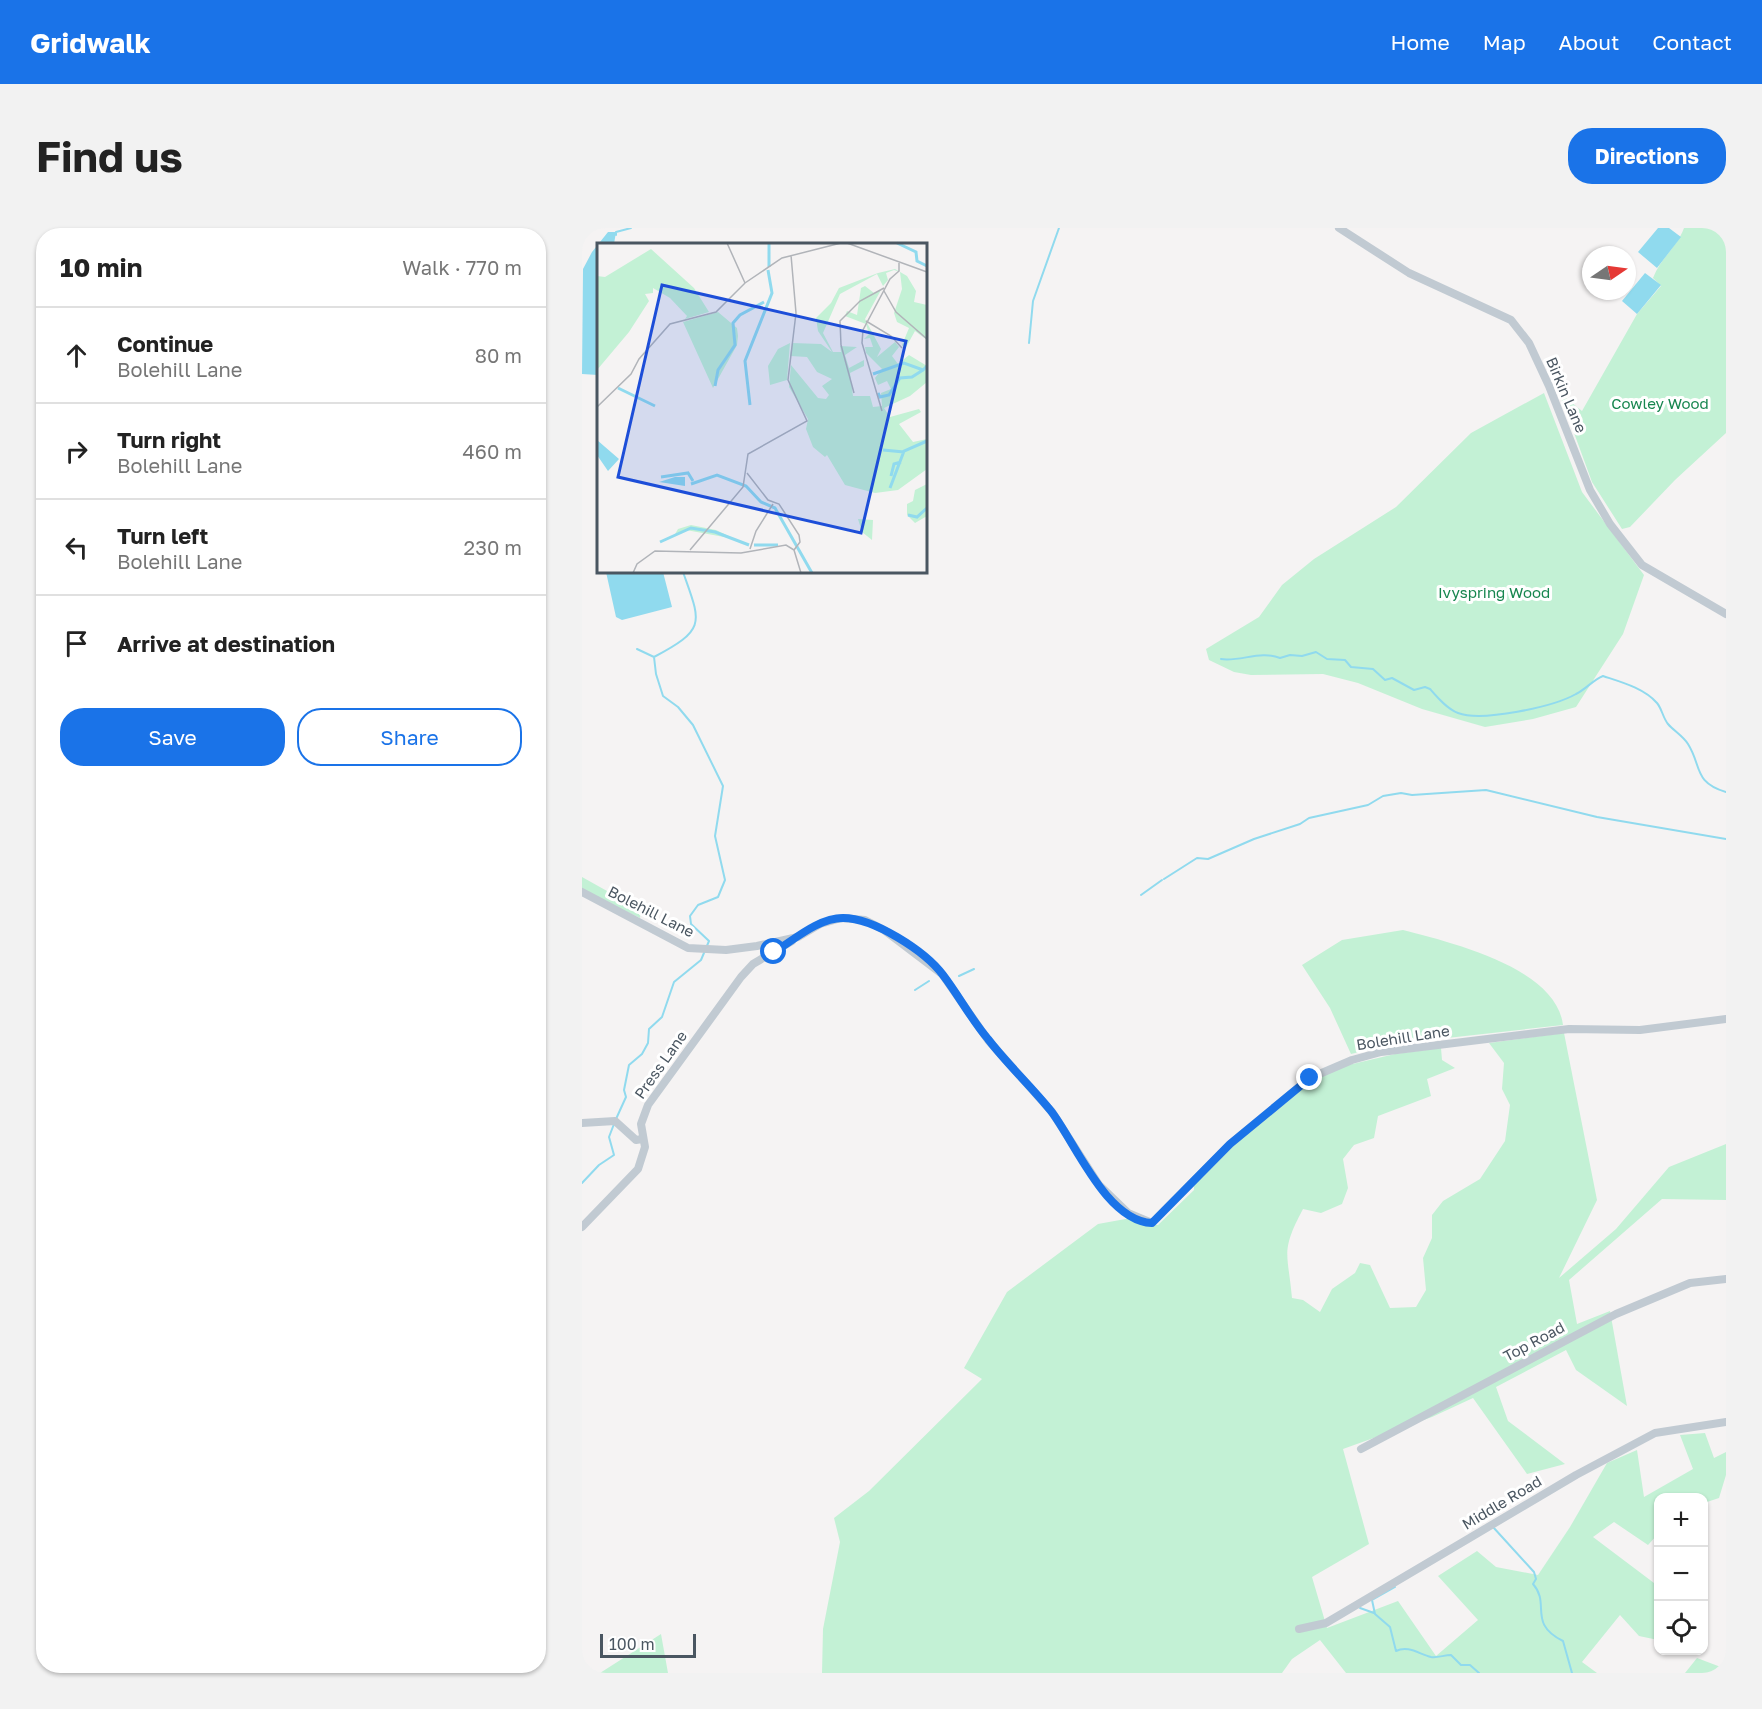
<!DOCTYPE html>
<html lang="en">
<head>
<meta charset="utf-8">
<style>
  body { margin:0; font-family:"Golos Text",sans-serif; background:#f2f2f2; color:#222 }
  .controls { position:absolute; right:18px; bottom:18px; display:grid; overflow:hidden; border-radius:12px; box-shadow:0 2px 4px #0004 }
  .controls button { width:54px; height:54px; display:grid; place-items:center; padding:0; border:0; border-bottom:2px solid #e0e0e0; background:#fff; color:#222; font:30px sans-serif }
  .compass { position:absolute; left:1000px; top:18px; width:54px; height:54px; border-radius:50%; background:#fff; box-shadow:0 2px 4px #0004; rotate:77deg }
  .scale { position:absolute; left:18px; bottom:15px; width:96px; box-sizing:border-box; padding-left:6px; border:3px solid #4a5661; border-top:0; font-size:16px; line-height:21px; white-space:nowrap; color:#4a5661; -webkit-text-stroke:4px #fff; paint-order:stroke }
  .stop { position:absolute; width:18px; height:18px; margin:-14px; border:4px solid #1a73e8; border-radius:50%; background:#fff }
  .stop.end { background:#1a73e8; border-color:#fff; box-shadow:0 2px 6px #0008 }
  .list { margin:0; padding:0; list-style:none }
  h2 { display:flex; justify-content:space-between; align-items:center; height:78px; margin:0; padding:0 24px; font-size:26px }
  h2 small { font-size:20px; font-weight:400; color:#767676 }
  .list li { display:grid; grid-template-columns:39px 1fr auto; gap:18px; align-items:center; box-sizing:border-box; height:96px; padding:0 24px; border-top:2px solid #e0e0e0 }
  .list b { display:block; font-size:22px; white-space:nowrap }
  .list p { margin:0; font-size:20px; white-space:nowrap; color:#767676 }
  .list em { font-size:20px; font-style:normal; color:#767676 }
  .actions { display:flex; gap:12px; padding:18px 24px }
  .actions a { flex:1; padding:14px 0; border:2px solid #1a73e8; border-radius:24px; text-align:center; font-size:21px; color:#1a73e8 }
  .actions .main { background:#1a73e8; color:#fff }
  .icon { flex:none; width:33px; height:33px; fill:none; stroke:currentColor; stroke-width:2; stroke-linecap:round; stroke-linejoin:round }
  .map { position:relative; flex:none; width:1144px; height:1445px; overflow:hidden; border-radius:24px }
  header { display:flex; align-items:center; gap:36px; box-sizing:border-box; height:84px; padding:0 30px; background:#1a73e8; color:#fff }
  header strong { font-size:28px }
  nav { display:flex; gap:33px; margin-inline-start:auto; font-size:21px }
  .intro { display:flex; align-items:center; justify-content:space-between; box-sizing:border-box; height:144px; padding:0 36px }
  h1 { margin:0; font-size:42px }
  .button { padding:15px 27px; border-radius:24px; background:#1a73e8; color:#fff; font-size:21px; font-weight:700 }
  main { display:flex; gap:36px; padding:0 36px }
  aside { flex:1; background:#fff; border-radius:24px; box-shadow:0 2px 4px #0004 }
  .map>svg:first-child { display:block }
</style>
</head>
<body>
<header>
<strong>Gridwalk</strong>
<nav><a>Home</a><a>Map</a><a>About</a><a>Contact</a></nav>
</header>
<div class="intro"><h1>Find us</h1><a class="button">Directions</a></div>
<main>
<aside>
<h2>10 min<small>Walk · 770 m</small></h2>
<ul class="list">
<li><svg class="icon" aria-label="ahead" viewBox="0 0 24 24"><path d="M12 20V5M6 11l6-6 6 6"/></svg><div><b>Continue</b><p>Bolehill Lane</p></div><em>80 m</em></li>
<li><svg class="icon" aria-label="right" viewBox="0 0 24 24"><path d="M7 20v-9h11M14 6l5 5-5 5"/></svg><div><b>Turn right</b><p>Bolehill Lane</p></div><em>460 m</em></li>
<li><svg class="icon" aria-label="left" viewBox="0 0 24 24"><path d="M17 20v-9H6M10 6l-5 5 5 5"/></svg><div><b>Turn left</b><p>Bolehill Lane</p></div><em>230 m</em></li>
<li><svg class="icon" aria-label="arrive" viewBox="0 0 24 24"><path d="M6 21V4h12l-3 4 3 4H6"/></svg><div><b>Arrive at destination</b></div></li>
</ul>
<div class="actions"><a class="main">Save</a><a>Share</a></div>
</aside>
<div class="map">
<svg width="1144" height="1445" viewBox="0 0 1144 1445">
  <rect width="100%" height="100%" fill="#f5f3f3"/>
  <path fill="#c3f1d5" d="M1102,0H1144V205L1093,252L1048,299L1040,301L1010,254L980,172L984,170L1000,183L1055,86L1079,58L1071,50C1078,31 1095,19 1102,0Z
    M962,165L1000,264L1062,347L1041,406L994,479L951,491L903,499L840,481L776,455L741,446L669,447L652,444L627,432L624,421L677,389L700,357L732,331L814,279L889,205Z
    M0,649L59,682L58,690L0,662Z
    M821,702C867,714 974,739 981,797L811,816L769,826L748,780L720,737L760,712Z
    M982,805L1015,972L977,1050L1034,1001L1087,939L1144,916V972L1080,971L987,1052L995,1096L1028,1083L1045,1178L994,1142L984,1122L914,1159L926,1193L983,1236L945,1246L891,1170L850,1189L761,1221L787,1316L730,1349L745,1400L816,1373L854,1428L896,1392L856,1348L895,1323L914,1339L956,1347L988,1299L1025,1235L1055,1222L1062,1269L1111,1241L1098,1207L1123,1205L1132,1230L1144,1224V1247L1137,1270L1122,1275V1270H1076V1306L1066,1317L1032,1294L1011,1309L1076,1358V1412L1057,1408L1038,1387L1000,1434L1015,1445H764L738,1412L710,1431L700,1445H240L241,1401L258,1314L252,1290L287,1263L400,1151L382,1140L425,1064L516,996L549,990L561,996L576,997L612,962V957L650,918L730,851L762,838L813,826L859,820L860,832L873,840L845,851L849,868L796,888L792,910L772,917L761,931L766,960L760,976L739,985L721,981C698,1024 706,1025 710,1070L721,1072L738,1084L750,1061L773,1045L778,1035L788,1037L808,1080L834,1079L844,1062L841,1030L850,1010V987L861,973L898,951L923,913L928,877L920,861L922,835L907,815Z
    M79,1406L86,1445H18Z
    M1115,1430L1144,1441V1445H1103Z"/>
  <path fill="#90daee" d="M1076,0H1087L1099,9L1075,40L1056,24Z
    M26,4H34L32,16H16V147L0,146L1,41L10,24Z
    M1063,45L1079,57L1055,86L1040,73Z
    M24,344H81L90,379L40,392L34,389Z"/>
  <g fill="none" stroke-linecap="round" stroke-linejoin="round">
    <path stroke="#90daee" stroke-width="2" d="M34,7V4L49,0
      M447,115L451,73L477,0
      M55,421L72,429
      M72,429C125,401 119,395 101,344
      M639,431C658,434 679,422 698,430L708,427L720,428L734,424L745,431L763,432L769,439L791,441L803,452L810,450L832,462L843,459L848,461C855,469 865,481 876,485C900,494 971,479 994,466C1004,461 1011,452 1021,448C1039,454 1062,460 1075,475C1080,481 1081,490 1086,496C1092,503 1101,508 1106,516C1120,538 1111,554 1144,564
      M582,651L615,630L626,631L672,611L718,596L727,590L786,577L801,568L819,565L830,567L904,562L1015,589L1144,611
      M559,667L580,652
      M377,748L392,741
      M333,762L347,753
      M34,891L44,869L42,862L47,837L60,826L66,815L67,801L80,789L92,754L119,732L127,713L109,696L108,688L116,677L136,669L143,652L133,608L141,558L111,497L96,479L81,468L74,446L72,429
      M0,955L17,937L32,927L27,909L32,896
      M911,1299L952,1344L954,1351L951,1356C969,1376 945,1395 981,1413L990,1445
      M813,1359L790,1372L793,1386L808,1399L814,1423C826,1417 837,1426 849,1429C856,1430 862,1427 869,1427L879,1437H888L897,1445
      M778,1380L792,1385"/>
    <path stroke="#c1cad2" stroke-width="8" d="M757,0L827,45L929,92L947,115L967,158L1008,262L1028,296L1060,337L1144,386
      M0,664L106,720L144,722L175,718L216,709L238,696L259,690L283,692L302,702L360,746L406,812L470,884L517,957L546,985L570,995L648,916L728,850L770,832L799,824L987,801L1058,802L1144,791
      M0,895L33,893L54,912L60,911
      M0,999L56,941L63,919L59,896L66,877L159,749L171,736L210,713
      M779,1221L1034,1086L1108,1055L1144,1051
      M717,1401L744,1395L994,1247L1073,1205L1144,1194"/>
  </g>
  <g fill="none" stroke-linecap="round" stroke-linejoin="round">
    <path stroke="#1a73e8" stroke-width="8" d="M192,724C212,712 236,690 261,690C292,690 343,723 361,747C377,768 389,791 406,811C425,836 449,858 469,883C493,914 524,993 570,995L648,916L728,850"/>
  </g>
  <g text-anchor="middle" stroke-width="6" stroke-linejoin="round" paint-order="stroke">
    <g font-size="15" fill="#4a5661" stroke="#fff">
      <text transform="translate(984 167) rotate(67)" y="5">Birkin Lane</text>
      <text transform="translate(69 684) rotate(27)" y="5">Bolehill Lane</text>
      <text transform="translate(821 810) rotate(-9)" y="5">Bolehill Lane</text>
      <text transform="translate(79 837) rotate(-55)" y="5">Press Lane</text>
      <text transform="translate(952 1114) rotate(-28)" y="5">Top Road</text>
      <text transform="translate(920 1275) rotate(-31)" y="5">Middle Road</text>
    </g>
    <g font-size="15" fill="#17864f" stroke="#fff">
      <text x="1078" y="181">Cowley Wood</text>
      <text x="912" y="370">Ivyspring Wood</text>
    </g>
  </g>
  <g transform="translate(15 15)">
    <rect width="330" height="330" fill="#f5f3f3"/>
    <path d="M54,6L97,45L112,69L88,76L90,73L73,55L56,45V50L48,51L52,58L32,89L0,127V33L8,34ZM298,26L310,33L319,48L317,59L330,62V97L318,88L308,106L305,102L312,85L300,79L297,70L305,46L303,29L297,27L289,30L291,37L286,43L280,31L243,51L226,90L236,109H244L243,103L260,104L248,112L252,125L267,117V123L253,130L256,153H273L276,164L285,163L284,150L294,146L290,138L281,142L278,135L285,126L269,110L268,104H276L273,95L267,96L272,91L269,81L248,73L250,68L260,72L264,45L268,43L277,50L284,47L268,76L284,106L280,114L298,99L302,104L295,113L301,121L312,112L330,123V139L313,153L287,165L293,174L322,166L324,169L302,181L316,199L330,196V226L301,247L278,250L248,242L230,212L228,214L216,204L209,186L211,176L192,144L194,122L221,155L229,156L232,152L225,143L235,136L220,129L210,114L193,113L195,100L224,101L235,109L221,88L219,75L234,60L242,45L281,30ZM121,69L140,85L141,93L140,102L116,145L86,79ZM193,100L190,137L173,142L171,123L181,106ZM330,241V273L318,280L310,272V261L316,258L318,247ZM261,276L276,277L275,297L265,289ZM94,282L119,287L138,296L89,287L77,293L81,286Z" fill="#c3f1d5"/>
    <path d="M0,197L22,216L11,228L0,212ZM78,234H88V243L62,239Z" fill="#90daee"/>
    <path fill="none" stroke="#90daee" stroke-width="3" d="M172,0V24M300,0L319,9L320,18L330,23M276,131L307,120L326,127L330,123M118,143L121,127L138,102L136,80L143,72L167,59M21,145L58,163M281,150L283,154L292,152L303,135L315,134L326,127M153,162L148,118L175,50L171,27M286,207L307,209M294,233L297,221L304,219M64,234L91,230L96,238M94,241L120,232L149,243L164,259L178,265L215,330M293,245L307,208L330,198M311,272L320,274L330,265M63,299L94,285L118,289L152,302M157,302H181"/>
    <path fill="none" stroke="#b1b4b9" stroke-width="1.5" d="M130,0L148,40M250,0L330,29M287,48L299,69L330,96M269,78L294,93L305,105M257,150L244,102L243,78L263,58L287,45M0,164L34,131L42,116L73,81L119,69L148,40L185,15L244,0M285,168L265,100L266,87L293,36L302,28V20M150,230L171,257L182,261L202,292L203,299L197,307M153,306L159,288L176,261M93,307L146,244L151,211L210,178L191,137L199,70L194,12M197,307L204,330M36,330L40,321L58,308L144,310L189,302L197,307"/>
    <path fill="#1d4ed8" fill-opacity="0.15" stroke="#1d4ed8" stroke-width="3" d="M65,42L309,98L264,290L21,234Z"/>
    <rect width="330" height="330" fill="none" stroke="#4a5661" stroke-width="3"/>
  </g>
</svg>
<div class="controls">
<button>+</button>
<button>−</button>
<button><svg class="icon" aria-label="locate" viewBox="0 0 24 24"><circle cx="12" cy="12" r="6"/><path d="M12 2v4M12 18v4M2 12h4M18 12h4"/></svg></button>
</div>
<svg class="compass" viewBox="-18 -18 36 36"><path d="M0-13l5 13h-10z" fill="#e53935"/><path d="M0 13l5-13h-10z" fill="#767676"/></svg>
<div class="scale">100 m</div>
<div class="stop" style="left:192px;top:724px"></div>
<div class="stop end" style="left:728px;top:850px"></div>
</div>
</main>
</body>
</html>
